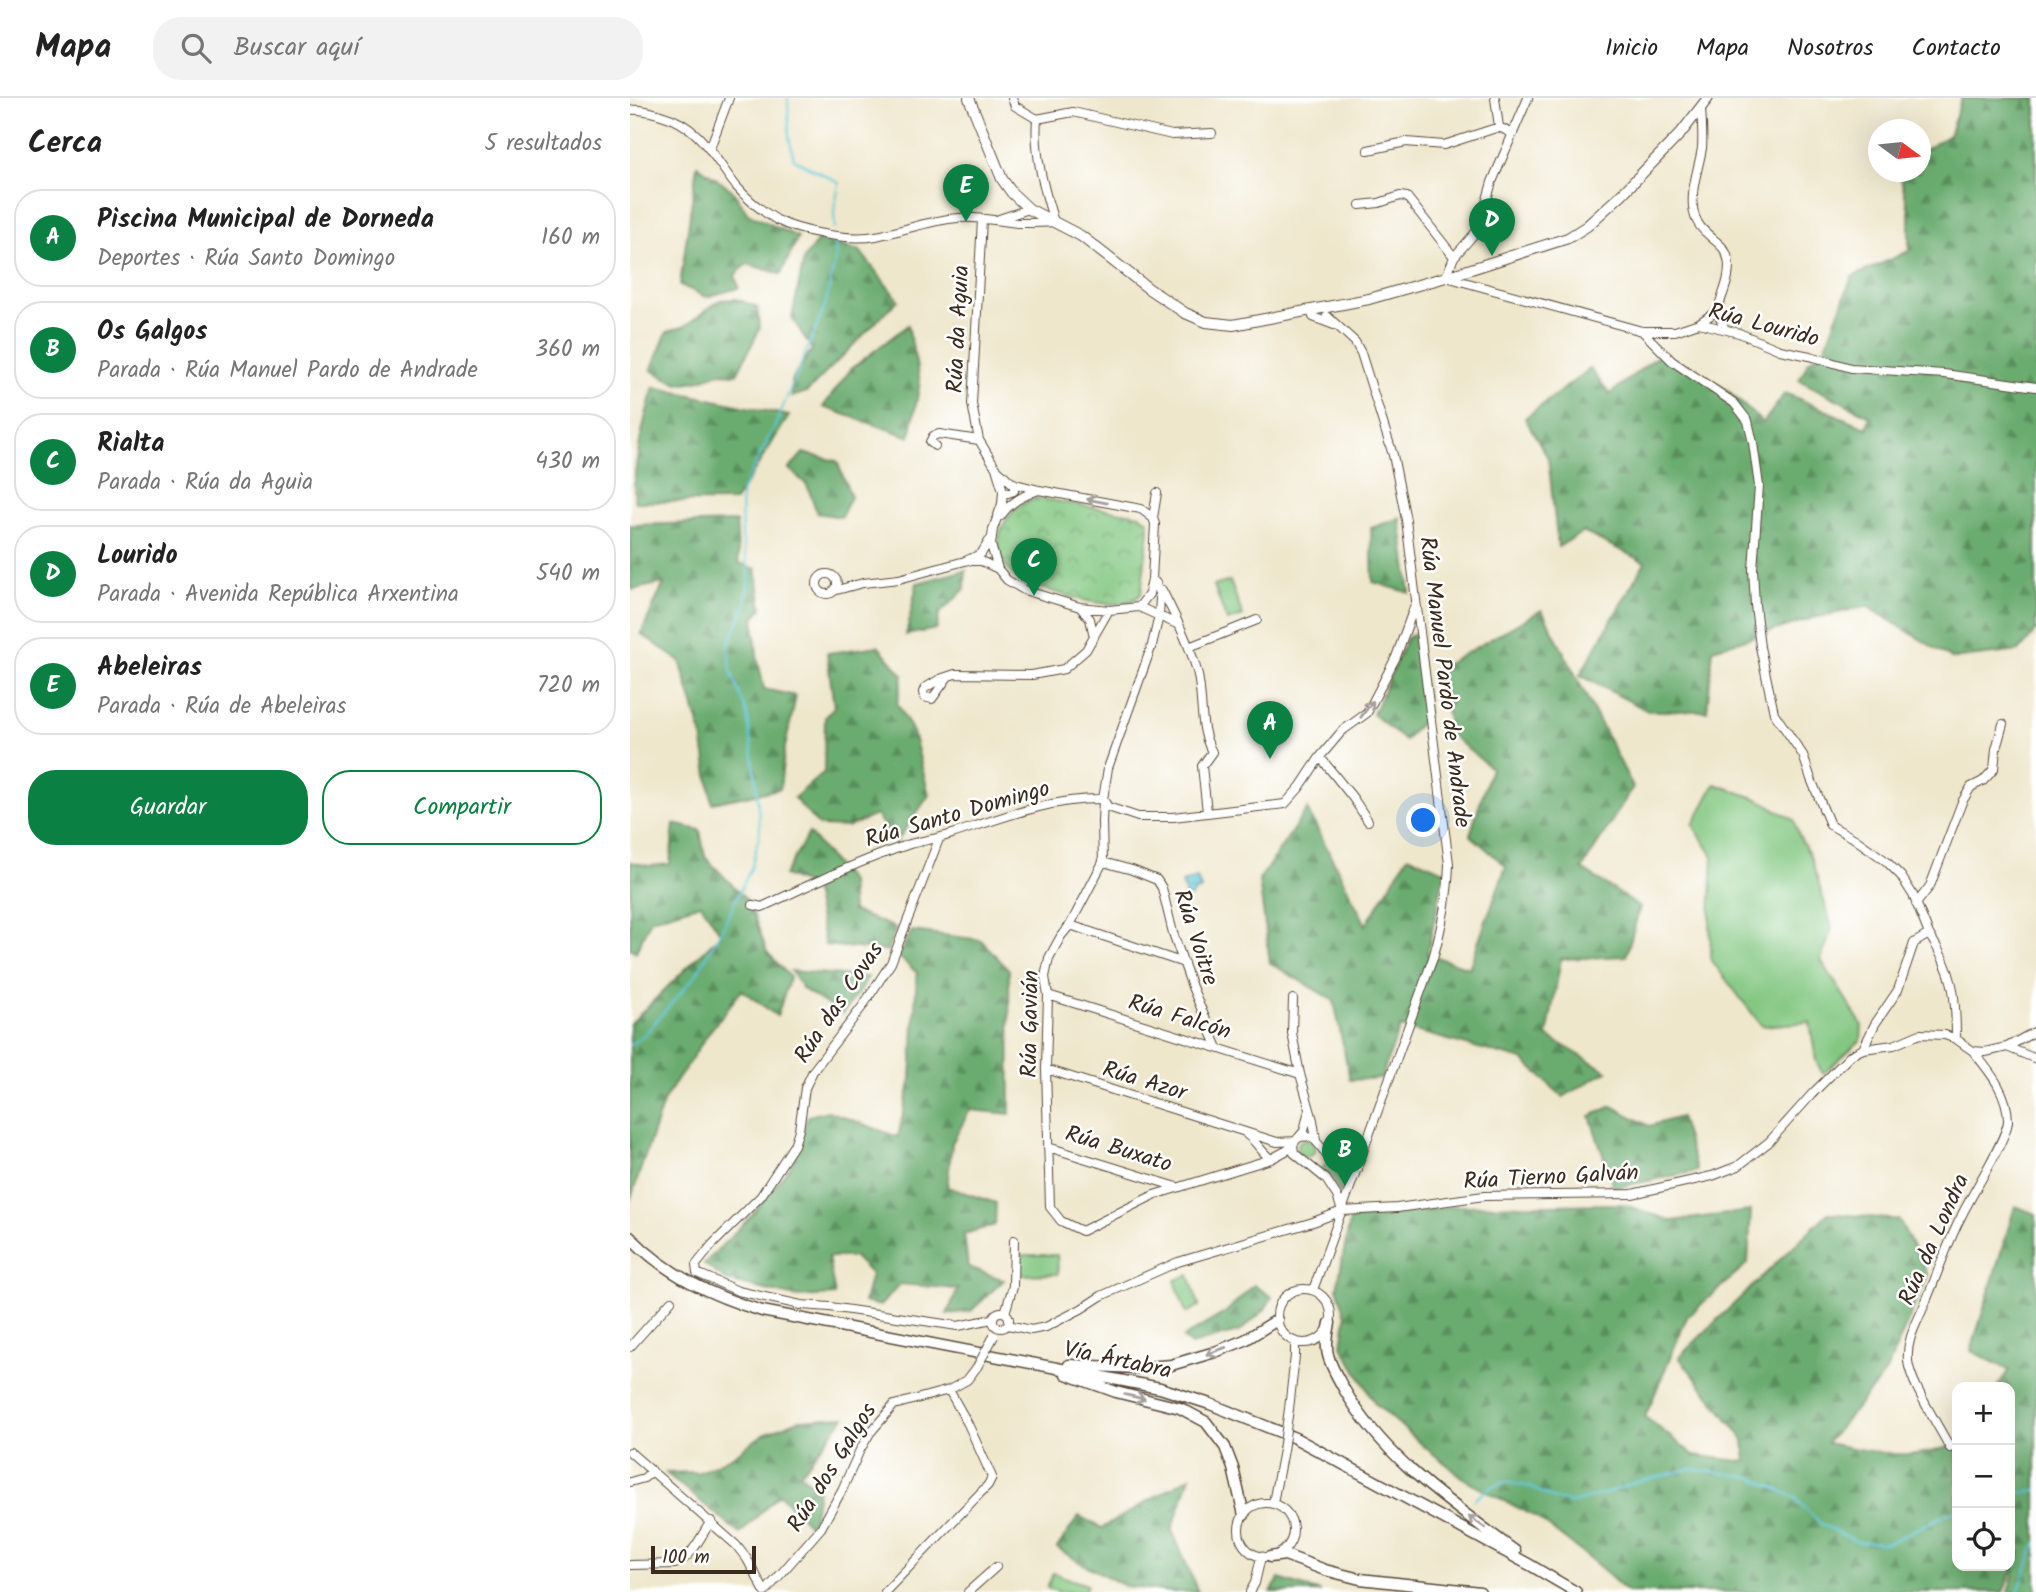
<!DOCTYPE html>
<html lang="es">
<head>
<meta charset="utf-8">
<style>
  body { margin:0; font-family:Kalam,sans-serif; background:#f2f2f2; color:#222 }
  .controls { position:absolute; right:21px; bottom:21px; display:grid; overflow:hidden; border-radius:14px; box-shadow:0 7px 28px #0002 }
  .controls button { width:63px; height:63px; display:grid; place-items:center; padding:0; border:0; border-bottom:2px solid #e0e0e0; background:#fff; color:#222; font:35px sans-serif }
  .compass { position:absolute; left:1238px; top:21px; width:63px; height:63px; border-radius:50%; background:#fff; box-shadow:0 7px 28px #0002; rotate:105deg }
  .scale { position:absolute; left:21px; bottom:18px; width:105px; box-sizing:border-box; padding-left:7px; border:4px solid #3b2a1e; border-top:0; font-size:19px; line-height:24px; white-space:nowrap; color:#3b2a1e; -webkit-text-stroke:5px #fff; paint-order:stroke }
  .you { position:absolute; left:794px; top:723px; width:24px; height:24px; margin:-18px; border:5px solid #fff; border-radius:50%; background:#1a73e8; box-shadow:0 0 0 10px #1a73e833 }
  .badge { display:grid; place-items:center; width:46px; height:46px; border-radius:50%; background:#0b8043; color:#fff; font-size:23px; font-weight:700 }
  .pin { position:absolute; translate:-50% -58px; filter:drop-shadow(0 2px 4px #0008) }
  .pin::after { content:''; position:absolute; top:37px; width:24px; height:21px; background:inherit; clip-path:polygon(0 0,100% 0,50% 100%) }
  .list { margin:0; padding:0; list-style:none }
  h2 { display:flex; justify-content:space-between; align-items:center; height:91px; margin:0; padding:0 28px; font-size:30px }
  h2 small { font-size:23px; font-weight:400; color:#767676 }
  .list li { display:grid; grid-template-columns:46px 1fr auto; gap:21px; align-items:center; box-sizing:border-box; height:98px; margin:0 14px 14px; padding:0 14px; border:2px solid #e0e0e0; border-radius:28px }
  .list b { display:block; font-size:26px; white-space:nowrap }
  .list p { margin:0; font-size:23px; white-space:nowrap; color:#767676 }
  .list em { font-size:23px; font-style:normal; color:#767676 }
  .actions { display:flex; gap:14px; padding:21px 28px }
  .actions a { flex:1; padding:16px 0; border:2px solid #0b8043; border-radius:28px; text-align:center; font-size:24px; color:#0b8043 }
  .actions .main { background:#0b8043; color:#fff }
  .icon { flex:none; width:38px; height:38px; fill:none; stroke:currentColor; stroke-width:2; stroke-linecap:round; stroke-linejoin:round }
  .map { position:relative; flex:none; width:1406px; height:1494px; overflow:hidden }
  header { display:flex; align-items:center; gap:42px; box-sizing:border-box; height:98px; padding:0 35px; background:#fff; border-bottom:2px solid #e0e0e0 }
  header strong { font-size:33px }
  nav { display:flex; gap:38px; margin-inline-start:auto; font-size:24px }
  .search { width:490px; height:63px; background:#f2f2f2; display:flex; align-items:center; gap:18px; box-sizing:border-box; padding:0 24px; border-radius:28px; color:#767676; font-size:26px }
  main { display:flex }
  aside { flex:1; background:#fff }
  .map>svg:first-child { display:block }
</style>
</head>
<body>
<header>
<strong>Mapa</strong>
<div class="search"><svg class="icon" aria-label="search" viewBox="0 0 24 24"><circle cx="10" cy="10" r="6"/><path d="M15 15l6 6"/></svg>Buscar aquí</div>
<nav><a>Inicio</a><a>Mapa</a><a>Nosotros</a><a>Contacto</a></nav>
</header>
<main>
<aside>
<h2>Cerca<small>5 resultados</small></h2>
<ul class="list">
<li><span class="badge">A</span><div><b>Piscina Municipal de Dorneda</b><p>Deportes · Rúa Santo Domingo</p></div><em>160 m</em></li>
<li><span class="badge">B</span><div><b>Os Galgos</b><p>Parada · Rúa Manuel Pardo de Andrade</p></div><em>360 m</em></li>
<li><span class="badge">C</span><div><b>Rialta</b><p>Parada · Rúa da Aguia</p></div><em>430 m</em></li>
<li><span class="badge">D</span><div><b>Lourido</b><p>Parada · Avenida República Arxentina</p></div><em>540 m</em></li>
<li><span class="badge">E</span><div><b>Abeleiras</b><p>Parada · Rúa de Abeleiras</p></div><em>720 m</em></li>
</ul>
<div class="actions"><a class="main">Guardar</a><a>Compartir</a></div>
</aside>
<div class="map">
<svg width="1406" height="1494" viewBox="0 0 1406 1494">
  <defs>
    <pattern id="forest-firs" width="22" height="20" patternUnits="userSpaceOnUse" patternTransform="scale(1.75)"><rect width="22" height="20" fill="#6aac6f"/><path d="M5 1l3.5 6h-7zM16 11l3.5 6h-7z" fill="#588c5b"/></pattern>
    <pattern id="park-crowns" width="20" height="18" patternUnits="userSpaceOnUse" patternTransform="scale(1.75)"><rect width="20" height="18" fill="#83c781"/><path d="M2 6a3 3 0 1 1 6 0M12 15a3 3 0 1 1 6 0" fill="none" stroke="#6ca269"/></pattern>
    <pattern id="water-ripples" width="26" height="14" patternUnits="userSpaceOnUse" patternTransform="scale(1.75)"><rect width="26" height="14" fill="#5ec7da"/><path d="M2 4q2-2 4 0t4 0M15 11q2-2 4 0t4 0" fill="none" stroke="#4fa2b0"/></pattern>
  </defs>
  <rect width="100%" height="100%" fill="#fff"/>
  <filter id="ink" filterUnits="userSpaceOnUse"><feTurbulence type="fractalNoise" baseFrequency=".0143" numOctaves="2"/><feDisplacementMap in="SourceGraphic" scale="14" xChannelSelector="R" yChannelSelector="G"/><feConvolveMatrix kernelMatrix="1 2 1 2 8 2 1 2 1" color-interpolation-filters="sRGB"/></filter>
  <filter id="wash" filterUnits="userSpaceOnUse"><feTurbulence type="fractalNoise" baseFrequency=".00686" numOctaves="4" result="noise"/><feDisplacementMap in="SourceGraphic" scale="28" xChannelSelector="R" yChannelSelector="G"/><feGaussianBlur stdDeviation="1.57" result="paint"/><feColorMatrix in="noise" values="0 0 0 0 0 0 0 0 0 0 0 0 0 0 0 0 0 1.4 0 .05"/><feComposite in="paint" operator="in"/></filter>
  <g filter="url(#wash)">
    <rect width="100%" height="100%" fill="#efe7cc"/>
    <path fill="#83c781" stroke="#5f7850" stroke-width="2" d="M600,483L613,518L597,523L584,488Z
      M1085,686L1130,702L1164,722L1169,738L1181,760L1202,830L1191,862L1232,927L1231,942L1193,976L1186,963L1180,924L1132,928L1081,862L1080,820L1083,758L1063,727Z
      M667 1050a9 9 0 1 1 18 0a9 9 0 1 1-18 0Z
      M698,1065L716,1077L710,1095L702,1080L691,1071Z
      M388,1157H427L428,1176L388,1177Z
      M559,1177L569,1208L556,1215L545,1182Z
      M423,1475L457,1487L454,1494H428L417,1490Z"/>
    <path fill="url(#forest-firs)" stroke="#526b46" stroke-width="2" d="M1332,0H1406V533L1389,553L1322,561L1237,508L1184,520L1083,551L1077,613H1018L950,577L1015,464L953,434L928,449L918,360L895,320L960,271L980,296L1030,256L1059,270L1097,292L1133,325L1155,295L1237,330L1240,318L1169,282L1179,263L1194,252L1222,179L1279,153V112L1269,74H1290L1291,54L1319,37Z
      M67,67L102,92L118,116L168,139L151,176L117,166L105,177L109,190L76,199L50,187Z
      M188,142L230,153L268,202L177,294L162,299L161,283L182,251L162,220L174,161Z
      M106,201L127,209L130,230L107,276L89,275L71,282L48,286L21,272L37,234L55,228L90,202Z
      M278,227L290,284L280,339L193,309L221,271Z
      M24,289L159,318L105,403L5,404C0,380 15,316 24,289Z
      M173,355L207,363L221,399L211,419L187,415L177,387L159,371Z
      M770,420L780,495L743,484L741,430Z
      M106,424L109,465L126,471L132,510L124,520L127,558L134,591L166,598L154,654L150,691L82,705L72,637L50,563L11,536L34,485L0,492V427Z
      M336,472L335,491L309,516L307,531L276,537L287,485Z
      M912,512L1003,689L952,771L1010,809L996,858L931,861L917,938L977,973L933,999L893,962L770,929L751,980L720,982L704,903L640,865L629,782L677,711L736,827L778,758L815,773L797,856L839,870L876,768L840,737L861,670L821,637L808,571Z
      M787,535L797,617L775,643L743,616L777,540Z
      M248,548L273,577L267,605L283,634L299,697L266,745L246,717L218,729L189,728L164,700L194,674L195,619L204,609L197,555Z
      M44,726L70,732L75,759L119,804L137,854L160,879L147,918L112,892L80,933L34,1002L0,1103V926L91,836L71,806L21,821L6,854L0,850V764L20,768L40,766Z
      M179,735L220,784L222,813L266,830L257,853L195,847L183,789L154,777Z
      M282,833L351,842L379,872L380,1016L340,1012L322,1045L317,1089L366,1105L365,1127L334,1136L338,1169L374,1182L341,1213L317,1216L328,1191L270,1186L250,1208L234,1204L241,1176L224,1159H198L205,1197L166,1199L97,1183L74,1166L120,1119L161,1068L178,1018L198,1013L268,1039L281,981L287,875L268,858Z
      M161,873L238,879L228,896L212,916L173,891Z
      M982,1008L1019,1028L1050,1019L1067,1073L984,1090L960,1018Z
      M992,1106L1042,1123L1121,1113L1118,1165L1057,1219L1015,1319L1064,1357L1116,1364L1114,1342L1049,1259L1198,1115L1269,1122L1298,1177L1256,1274L1197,1345C1239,1353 1287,1366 1327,1345V1468H1380V1289H1367L1379,1272L1341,1253L1385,1108L1406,1116V1494H1378L1391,1453L1373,1494H997L963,1463L906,1419L840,1385L796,1350L745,1305L712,1248L716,1218L707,1190L720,1122L825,1108Z
      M624,1187L642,1199L635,1211L611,1233L561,1247L553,1240L596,1214Z
      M215,1319L170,1376L188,1392L182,1430L149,1396L110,1436L36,1375L70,1374L101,1359L134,1336L169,1322Z
      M560,1379L542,1432L568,1494H541L495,1488L449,1464L427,1450L449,1418L472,1430Z
      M649,1481L691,1494H641Z"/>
    <path fill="url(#park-crowns)" stroke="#5f7850" stroke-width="2" d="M407,400L510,417L518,423L519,432L511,496C488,521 419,491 391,483C353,459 367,412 407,400Z"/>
    <path fill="url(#water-ripples)" stroke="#4c787c" stroke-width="2" d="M567,780L571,791L564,794L561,799H556L552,785Z"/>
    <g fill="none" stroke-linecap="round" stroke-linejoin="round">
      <path stroke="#5ec7da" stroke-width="2" d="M158,0L159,39L164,61L209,85L204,115L205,131
        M0,947L15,936L66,877L92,831L122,768L130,733L126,682L117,615L101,573L99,546L115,508L119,477L112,439L111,394L144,330L195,209L206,159L205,143
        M1380,1396L1406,1393
        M844,1402L860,1389L877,1384L899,1389L922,1400L942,1405L974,1396L1006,1384L1061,1371L1121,1379L1164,1399L1191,1426L1228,1444L1258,1445L1327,1411
        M1388,1494L1406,1445"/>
    </g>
  </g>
  <g filter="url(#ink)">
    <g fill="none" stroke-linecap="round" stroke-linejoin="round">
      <defs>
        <path id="minor" d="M865,0L869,29
          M898,0L862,84L856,105L853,126L824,159L816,179L1012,233H1045L1069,225L1109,235L1150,252L1180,258L1221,270L1314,276L1406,289
          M1071,11C1072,24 1073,37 1072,50C1069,69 1061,89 1063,109C1065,138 1095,141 1098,161C1102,178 1092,197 1087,213
          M0,12C11,11 21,14 31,17C71,28 83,59 106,88C118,102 132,113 147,122C170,134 220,143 246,138C273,133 300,122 328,120C348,118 367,123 387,125C399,125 412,125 424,124C414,91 404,56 407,21L385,8L382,0
          M407,21L443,14L542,37L582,35
          M80,50L99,0
          M738,52L776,44L814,47L869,29L883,36
          M730,107L749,105L770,98L777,99L824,159
          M352,121L342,306L349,342L366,370L373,393L372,406L363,431L361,447L368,471L377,482L394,492L450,509L479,512L509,509L519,496L522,481L525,426L523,420L511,411L409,392L382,385L366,370
          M369,121L399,111
          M681,212L683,219L704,227
          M1069,225L1087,213L1095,231
          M1012,233L1042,263L1104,305L1118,323L1123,345L1129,388L1123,471L1125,507L1130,549L1144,615L1173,657L1181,681L1200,727L1225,741L1256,763L1271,778L1283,797L1299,836
          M305,348L300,344L303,338L309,336L349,342
          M373,393L378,395L384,393V385
          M371,418C380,404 393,398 408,392
          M523,420L527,395
          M342,463H351L368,471
          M187 486a10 10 0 1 1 20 0a10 10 0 1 1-20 0Z
          M522,481L526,485L530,500L529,518L522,547L478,670L473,701L472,724L473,764L440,827L431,838L419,860L415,879L418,897L416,971L420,1109L431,1123L452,1133L524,1097L641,1061L663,1049
          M532,492C545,518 559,545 567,573C574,600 568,628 582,654L572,668L577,714
          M203,493L233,485L269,481L335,463L351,456L359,443
          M450,509L460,521L464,539
          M509,509L549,527
          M559,549L627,522
          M295,590L310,581L325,576L402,577L434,571L456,552L479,512
          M295,590L293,594L294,599L302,601L317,580
          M690,659L723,700L738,723
          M309,741L261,865L232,909L183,973L175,990L169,1032L164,1047L131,1098L82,1147L66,1167L67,1175L108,1193L171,1207L200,1209L328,1228L362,1221
          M473,764L502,772L527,782L532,790L543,835L562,889L588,950
          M1286,806L1300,788L1332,704L1341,689L1353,683L1364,671L1366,651L1373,626
          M123,807L132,809C181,786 229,763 280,746C294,742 308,741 322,736C371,720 421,700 473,701L478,709L508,719H543L655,706L670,689L690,659L712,633L737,615L766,559L786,504
          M440,827L554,865
          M418,897L670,976
          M663,901L662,935L670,976L683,1022L686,1042
          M1377,949L1406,961
          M1233,951L1245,926L1268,892L1284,845L1299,836C1324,875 1326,896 1326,941
          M416,971L647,1044L665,1043
          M678,1016L674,1033L663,1046L664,1055L696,1081L707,1098L712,1113
          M617,1037C627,1044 631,1054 641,1061
          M668,1040C689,1031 693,1062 710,1069C716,1072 722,1071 728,1071
          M418,1049L547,1089
          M647 1218a27 27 0 1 1 54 0a27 27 0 1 1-54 0Z
          M683,1192L803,860C812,829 818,799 819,766L776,422L763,357L731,255L725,244L697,218
          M363 1222a8 8 0 1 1 16 0a8 8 0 1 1-16 0Z
          M375,1215L383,1188L384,1142
          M378,1227L401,1232L416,1229L451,1211L471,1198L548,1164L683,1124L712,1113L767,1110L854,1098L1002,1096L1082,1078L1108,1068L1139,1044L1182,996L1221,957L1233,951L1264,947L1290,936L1315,937L1326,941L1343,953L1355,954L1377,949L1406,933
          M0,1249L41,1203
          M659,1311L665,1258V1244
          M1320,1350C1309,1328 1280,1285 1278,1263C1276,1240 1288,1224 1296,1203C1308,1175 1317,1146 1331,1119C1340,1099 1377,1041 1378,1023C1378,995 1360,974 1343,953
          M0,1354L106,1447L117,1461L135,1494
          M0,1384L14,1380L22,1373
          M609 1432a27 27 0 1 1 54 0a27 27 0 1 1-54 0Z
          M643,1405L653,1352
          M0,1467L45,1466C62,1460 71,1438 81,1423
          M135,1494L191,1430L212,1392L230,1352L240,1335L264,1307L319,1292L337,1282L347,1269
          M255,1494L358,1387L362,1379L338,1326L319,1292
          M338,1494L366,1469
          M620,1494L625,1485L631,1459"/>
        <path id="major" d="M339,0L372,81L382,95L399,111L451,138L519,191L555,215L576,224L603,227L739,201L816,179L938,140L957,128L992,96L1051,35L1078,0"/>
        <path id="highway" d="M0,1139C37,1177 82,1198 132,1213L530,1290L580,1306L665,1340L900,1467L946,1494
          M700,1225C698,1236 695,1246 698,1257C701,1269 708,1280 714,1291C754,1361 822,1406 885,1453
          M439,1267L508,1270L541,1267L585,1254L615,1242L647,1222
          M436,1276L486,1294L550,1310L576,1324L595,1349L603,1370L614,1417
          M640,1459L655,1457L695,1472L730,1481L850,1494"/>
      </defs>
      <use href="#minor" stroke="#564638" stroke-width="10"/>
      <use href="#major" stroke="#564638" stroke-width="12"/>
      <use href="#highway" stroke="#564638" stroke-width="13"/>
      <use href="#minor" stroke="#fff" stroke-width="8"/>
      <use href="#major" stroke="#fff" stroke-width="10"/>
      <use href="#highway" stroke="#fff" stroke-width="10"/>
      <defs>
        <path id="minor-bridge" d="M347,1269L364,1238
          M653,1352L659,1311"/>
      </defs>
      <use href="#minor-bridge" stroke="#564638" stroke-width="10" stroke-linecap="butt"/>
      <use href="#minor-bridge" stroke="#fff" stroke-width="8"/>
    </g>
    <defs><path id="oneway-shaft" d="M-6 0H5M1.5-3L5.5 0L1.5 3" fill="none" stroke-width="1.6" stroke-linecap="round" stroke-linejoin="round" transform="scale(1.75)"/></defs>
    <g stroke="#a79f9a">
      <use href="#oneway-shaft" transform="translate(467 403) rotate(-169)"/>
      <use href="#oneway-shaft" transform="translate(737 611) rotate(-53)"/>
      <use href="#oneway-shaft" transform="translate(586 1253) rotate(160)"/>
      <use href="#oneway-shaft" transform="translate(505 1299) rotate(13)"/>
      <use href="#oneway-shaft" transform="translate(847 1424) rotate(-144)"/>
    </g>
  </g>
  <g text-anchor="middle" stroke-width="5" stroke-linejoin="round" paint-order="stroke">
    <g font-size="23" fill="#3b2a1e" stroke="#fff">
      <text transform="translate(1134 226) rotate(15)" y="8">Rúa Lourido</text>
      <text transform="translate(327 231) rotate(-87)" y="8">Rúa da Aguia</text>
      <text transform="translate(816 584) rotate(83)" y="8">Rúa Manuel Pardo de Andrade</text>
      <text transform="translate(327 715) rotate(-16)" y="8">Rúa Santo Domingo</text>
      <text transform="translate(567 839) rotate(72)" y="8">Rúa Voitre</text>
      <text transform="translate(208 904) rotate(-56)" y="8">Rúa das Covas</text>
      <text transform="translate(550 918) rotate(17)" y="8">Rúa Falcón</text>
      <text transform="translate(399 926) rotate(-89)" y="8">Rúa Gavián</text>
      <text transform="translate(515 982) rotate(17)" y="8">Rúa Azor</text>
      <text transform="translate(489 1050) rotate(17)" y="8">Rúa Buxato</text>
      <text transform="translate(921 1078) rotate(-3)" y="8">Rúa Tierno Galván</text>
      <text transform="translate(1303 1141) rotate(-66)" y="8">Rúa da Londra</text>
      <text transform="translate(488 1261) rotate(12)" y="8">Vía Ártabra</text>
      <text transform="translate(201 1369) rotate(-58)" y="8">Rúa dos Galgos</text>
    </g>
  </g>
</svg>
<div class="controls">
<button>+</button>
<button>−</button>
<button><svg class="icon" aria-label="locate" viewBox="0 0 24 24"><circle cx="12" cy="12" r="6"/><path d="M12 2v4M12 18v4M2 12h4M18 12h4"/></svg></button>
</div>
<svg class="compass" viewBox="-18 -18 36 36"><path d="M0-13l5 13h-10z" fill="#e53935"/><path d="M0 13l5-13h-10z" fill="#767676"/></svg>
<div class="scale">100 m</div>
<div class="you"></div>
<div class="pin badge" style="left:640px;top:661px">A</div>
<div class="pin badge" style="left:715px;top:1088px">B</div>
<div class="pin badge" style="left:404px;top:498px">C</div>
<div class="pin badge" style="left:862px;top:158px">D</div>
<div class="pin badge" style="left:336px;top:124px">E</div>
</div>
</main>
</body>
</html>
